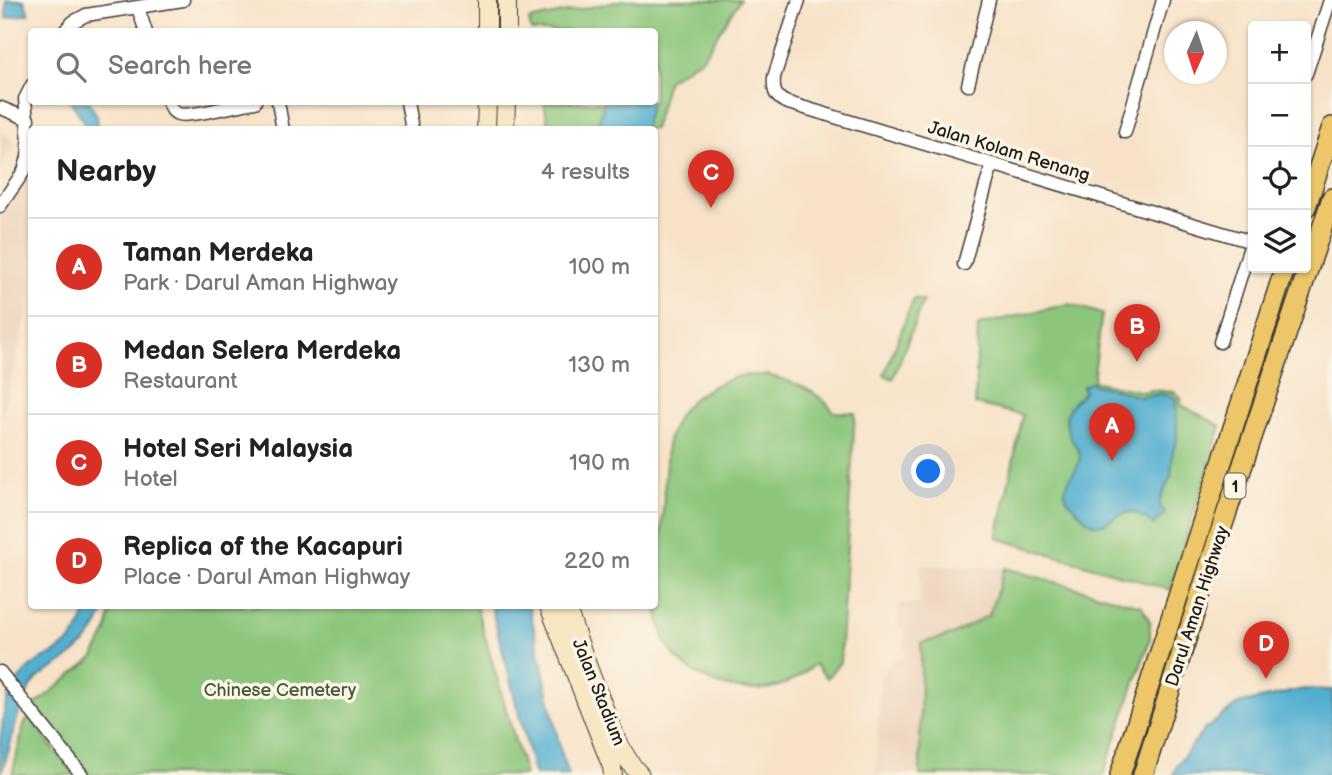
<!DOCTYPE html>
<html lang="en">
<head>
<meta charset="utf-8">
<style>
  body { margin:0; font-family:"Balsamiq Sans",sans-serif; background:#f6f6f6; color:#222 }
  .controls { position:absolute; right:21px; top:21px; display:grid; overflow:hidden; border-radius:7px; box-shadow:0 2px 5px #0004 }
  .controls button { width:63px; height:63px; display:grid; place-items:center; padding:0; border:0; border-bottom:2px solid #e0e0e0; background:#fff; color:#222; font:35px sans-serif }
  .compass { position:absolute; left:1164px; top:21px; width:63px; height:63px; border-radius:50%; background:#fff; box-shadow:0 2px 5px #0004; rotate:183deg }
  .you { position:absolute; left:929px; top:472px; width:24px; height:24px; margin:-18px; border:5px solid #fff; border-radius:50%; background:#1a73e8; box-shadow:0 0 0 10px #1a73e833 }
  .badge { display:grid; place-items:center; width:46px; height:46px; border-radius:50%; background:#d93025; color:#fff; font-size:23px; font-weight:700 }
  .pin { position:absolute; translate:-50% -58px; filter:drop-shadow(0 2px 4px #0008) }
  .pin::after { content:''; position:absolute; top:37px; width:24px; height:21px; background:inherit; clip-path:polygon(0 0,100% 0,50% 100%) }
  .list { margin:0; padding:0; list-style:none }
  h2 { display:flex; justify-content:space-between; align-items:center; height:91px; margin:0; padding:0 28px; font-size:30px }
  h2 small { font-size:23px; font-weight:400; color:#767676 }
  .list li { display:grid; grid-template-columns:46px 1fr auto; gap:21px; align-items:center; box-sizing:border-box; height:98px; padding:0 28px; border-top:2px solid #e0e0e0 }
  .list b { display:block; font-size:26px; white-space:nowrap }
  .list p { margin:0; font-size:23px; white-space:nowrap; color:#767676 }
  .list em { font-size:23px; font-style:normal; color:#767676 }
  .icon { flex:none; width:38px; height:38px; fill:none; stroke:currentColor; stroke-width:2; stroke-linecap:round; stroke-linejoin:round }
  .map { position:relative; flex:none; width:1332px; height:775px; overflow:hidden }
  .search { position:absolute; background:#fff; box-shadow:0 2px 5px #0004; left:28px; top:28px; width:630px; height:77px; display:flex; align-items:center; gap:18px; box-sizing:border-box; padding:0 24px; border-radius:7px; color:#767676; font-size:26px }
  .panel { position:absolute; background:#fff; box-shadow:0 2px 5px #0004; left:28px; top:126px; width:630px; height:483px; border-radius:7px }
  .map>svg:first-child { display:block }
</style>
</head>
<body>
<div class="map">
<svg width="1332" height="775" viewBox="0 0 1332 775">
  <rect width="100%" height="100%" fill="#fcf5e5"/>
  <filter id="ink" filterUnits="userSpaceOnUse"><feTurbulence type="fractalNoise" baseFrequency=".0143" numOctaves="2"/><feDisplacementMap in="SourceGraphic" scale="14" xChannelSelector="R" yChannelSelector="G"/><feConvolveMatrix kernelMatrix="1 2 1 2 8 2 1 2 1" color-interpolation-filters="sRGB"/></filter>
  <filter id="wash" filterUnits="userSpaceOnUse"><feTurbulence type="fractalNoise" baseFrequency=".00686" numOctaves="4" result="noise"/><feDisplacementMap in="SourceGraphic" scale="28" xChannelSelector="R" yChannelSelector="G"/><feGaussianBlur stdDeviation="1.57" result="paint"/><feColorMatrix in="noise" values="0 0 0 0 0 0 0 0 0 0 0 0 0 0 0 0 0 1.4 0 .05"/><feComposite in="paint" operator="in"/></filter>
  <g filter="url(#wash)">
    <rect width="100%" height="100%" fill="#f7e2c8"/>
    <path fill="#ecd1b9" d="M0,131L15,143L0,169Z
      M21,181L31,183V297L0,424V212Z
      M921,565L1005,568L989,615L952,635L921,643L920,775H876L880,678L893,660L904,659L905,628L898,627L899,603L920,604Z"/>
    <path fill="#8cc67b" stroke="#54714c" stroke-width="2" d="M624,0H740L703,57L667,81L654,129H549L544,102H654V32L531,31L529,20Z
      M914,298L923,301L893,379L884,375Z
      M1069,304L1102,314L1093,381L1143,392L1152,390L1174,392L1181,398V405L1221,426L1170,590L997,538L1023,415L975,404L978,325Z
      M768,375C794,382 818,390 834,412L855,413L840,662L827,678L815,664C808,669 801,676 793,680C753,702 691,685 667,645C661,634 660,621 657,608L667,444C671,432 675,419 683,409C695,394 717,383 735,377C745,374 757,375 768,375Z
      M1005,568L1142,606L1150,622V639L1103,775H920L921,643L952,635L989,615Z
      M112,606H476L525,775H90L35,705L94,657L107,631Z
      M29,717L74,775H12L24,725Z"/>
    <path fill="#52afd0" stroke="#376676" stroke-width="2" d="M6,0H24L29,14L6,18Z
      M71,102H89L97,116L98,129H85L84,121Z
      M604,102H651L644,129H597Z
      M1091,382L1094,385L1115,389L1139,397L1161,394L1172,396L1176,400L1177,441L1173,450L1171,476L1160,500V506L1165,513L1154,525C1147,520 1140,513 1131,512C1114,512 1104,534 1087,520C1083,517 1079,512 1076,509C1070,503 1065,499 1065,491C1066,478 1080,470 1080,457C1080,450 1077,448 1073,442C1066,430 1062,414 1073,403C1077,398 1081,396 1084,391L1082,387Z
      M87,606H105C99,633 83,648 60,664C53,669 43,673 37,679C14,705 14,745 0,775C0,749 0,714 11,690C17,680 26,669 36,663C42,659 49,656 55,653C74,641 83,627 87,606Z
      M491,606H529L560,748L569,775H535L534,773Z
      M1303,689L1332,690V775H1173L1177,765L1204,730L1238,704Z"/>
  </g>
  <g filter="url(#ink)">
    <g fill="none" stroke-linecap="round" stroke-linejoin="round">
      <defs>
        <path id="street" d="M799,0L774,77C773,89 774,96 785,102L1252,242
          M138,8L146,32
          M64,32L73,22L86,15L183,0
          M1306,74L1330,0
          M968,85L989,0
          M168,102C170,107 172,112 178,114C189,118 240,104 255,102
          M278,102L283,130
          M407,102L412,130
          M1,108L28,119
          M1125,132L1163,0
          M0,206L24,171L28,157L29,142L25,99L32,85
          M964,264L992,164
          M1220,342L1253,237
          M0,672L82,775"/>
        <path id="secondary" d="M487,32V0
          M507,32V0
          M486,130L487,102
          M505,130L506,102
          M549,606L612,767L613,775
          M566,606C577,638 589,671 602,703C612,728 621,755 640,775"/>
        <path id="primary" d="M1306,207L1332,127
          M1120,775L1285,268
          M1143,775L1220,533L1332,198"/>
      </defs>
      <use href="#street" stroke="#3d3a36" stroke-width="15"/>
      <use href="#secondary" stroke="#3d3a36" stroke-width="20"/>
      <use href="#primary" stroke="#3d3a36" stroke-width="22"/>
      <use href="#street" stroke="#fff" stroke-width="12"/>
      <use href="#secondary" stroke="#f7e8c3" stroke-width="18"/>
      <use href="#primary" stroke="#ecc669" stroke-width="19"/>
    </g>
  </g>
  <g text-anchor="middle" stroke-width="7" stroke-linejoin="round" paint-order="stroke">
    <rect fill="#fcf5e5" stroke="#5f5d58" stroke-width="2" x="1224.5" y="473.5" width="21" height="25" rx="5"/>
    <g font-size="16" font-weight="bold" fill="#1c1c1c">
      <text x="1235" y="492">1</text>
    </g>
    <g font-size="18" fill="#1c1c1c" stroke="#fcf5e5">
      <text transform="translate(1009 151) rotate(17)" y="6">Jalan Kolam Renang</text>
      <text transform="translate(1197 606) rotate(-72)" y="6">Darul Aman Highway</text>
      <text transform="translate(599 692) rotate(68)" y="6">Jalan Stadium</text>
    </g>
    <g font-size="18" fill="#43583d" stroke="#fcf5e5">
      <text x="280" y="696">Chinese Cemetery</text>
    </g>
  </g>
</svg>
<div class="controls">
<button>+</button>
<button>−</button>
<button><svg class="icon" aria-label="locate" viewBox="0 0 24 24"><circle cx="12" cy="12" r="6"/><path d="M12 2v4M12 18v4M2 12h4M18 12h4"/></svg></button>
<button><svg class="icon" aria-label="layers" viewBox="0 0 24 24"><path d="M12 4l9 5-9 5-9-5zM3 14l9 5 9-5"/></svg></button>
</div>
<svg class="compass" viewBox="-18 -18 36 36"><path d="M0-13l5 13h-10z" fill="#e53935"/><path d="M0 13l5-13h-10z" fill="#767676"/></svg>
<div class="you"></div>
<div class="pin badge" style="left:1112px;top:461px">A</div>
<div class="pin badge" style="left:1137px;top:362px">B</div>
<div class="pin badge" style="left:711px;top:208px">C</div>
<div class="pin badge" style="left:1266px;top:679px">D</div>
<div class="search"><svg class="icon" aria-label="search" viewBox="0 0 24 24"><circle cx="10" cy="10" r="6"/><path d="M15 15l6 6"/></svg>Search here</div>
<section class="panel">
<h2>Nearby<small>4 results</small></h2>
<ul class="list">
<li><span class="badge">A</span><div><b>Taman Merdeka</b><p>Park · Darul Aman Highway</p></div><em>100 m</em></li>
<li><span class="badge">B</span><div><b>Medan Selera Merdeka</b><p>Restaurant</p></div><em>130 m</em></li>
<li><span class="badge">C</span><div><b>Hotel Seri Malaysia</b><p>Hotel</p></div><em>190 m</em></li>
<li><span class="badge">D</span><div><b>Replica of the Kacapuri</b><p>Place · Darul Aman Highway</p></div><em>220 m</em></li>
</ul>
</section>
</div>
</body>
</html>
